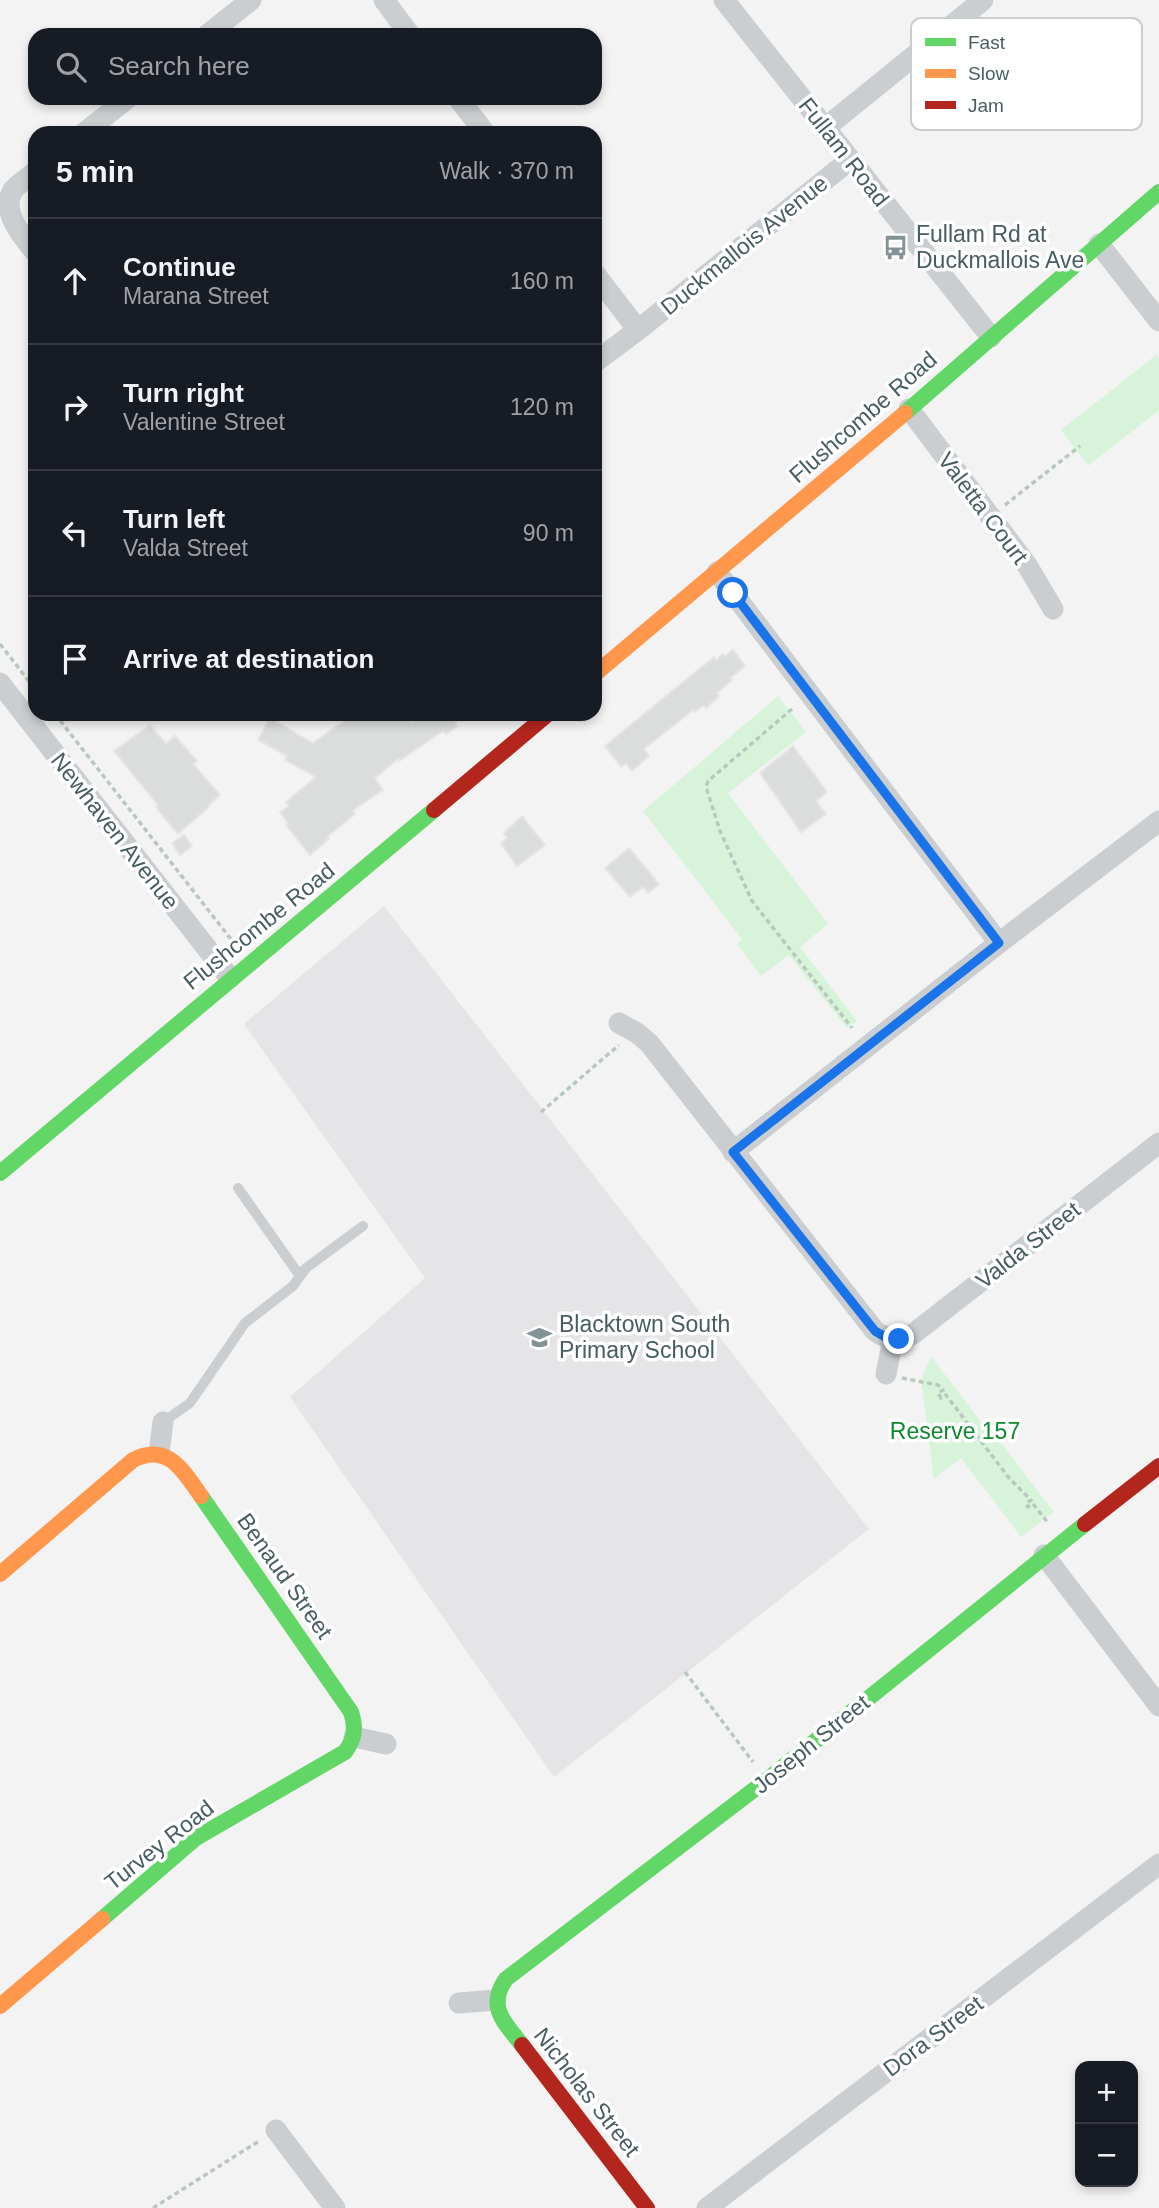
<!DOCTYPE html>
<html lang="en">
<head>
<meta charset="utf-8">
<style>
  body { margin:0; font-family:Arial,sans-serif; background:#242831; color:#f1f3f6 }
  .controls { position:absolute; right:21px; bottom:21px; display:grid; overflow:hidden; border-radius:14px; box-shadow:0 4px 10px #0003 }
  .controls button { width:63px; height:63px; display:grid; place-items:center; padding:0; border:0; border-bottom:2px solid #363941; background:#171b24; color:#f1f3f6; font:35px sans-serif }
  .stop { position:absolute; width:21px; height:21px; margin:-16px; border:5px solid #1a73e8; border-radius:50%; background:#fff }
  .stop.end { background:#1a73e8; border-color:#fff; box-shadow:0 2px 7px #0008 }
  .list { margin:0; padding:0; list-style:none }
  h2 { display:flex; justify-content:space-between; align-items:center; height:91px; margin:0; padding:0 28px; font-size:30px }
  h2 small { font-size:23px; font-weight:400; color:#9ea1a6 }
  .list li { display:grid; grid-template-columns:46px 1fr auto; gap:21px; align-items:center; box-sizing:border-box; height:126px; padding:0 28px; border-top:2px solid #363941 }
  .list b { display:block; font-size:26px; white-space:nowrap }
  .list p { margin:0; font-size:23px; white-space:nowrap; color:#9ea1a6 }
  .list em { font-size:23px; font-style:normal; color:#9ea1a6 }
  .icon { flex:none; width:38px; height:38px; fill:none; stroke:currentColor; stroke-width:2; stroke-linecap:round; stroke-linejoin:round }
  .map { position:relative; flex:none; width:1159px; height:2208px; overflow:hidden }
  .search { position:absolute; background:#171b24; box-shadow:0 4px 10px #0003; left:28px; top:28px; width:574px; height:77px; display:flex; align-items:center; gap:18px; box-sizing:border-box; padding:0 24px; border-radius:21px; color:#9ea1a6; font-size:26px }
  .panel { position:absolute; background:#171b24; box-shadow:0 4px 10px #0003; left:28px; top:126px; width:574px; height:595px; border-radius:21px }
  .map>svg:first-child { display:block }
</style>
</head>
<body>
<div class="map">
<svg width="1159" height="2208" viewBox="0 0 1159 2208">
  <rect width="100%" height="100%" fill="#f4f3f3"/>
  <path fill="#e5e4e6" d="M384,906L869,1529L554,1777L290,1397L425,1278L244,1024Z"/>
  <path fill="#d7f4da" d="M1156,355L1159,359V410L1088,466L1061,430Z
    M778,696L806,732L728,793L828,924L800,947L857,1021L847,1028L789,955L761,976L737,944L742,939L643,811Z
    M931,1356L990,1434L993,1432L1054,1512L1021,1537L961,1458L934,1479L921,1380Z"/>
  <path fill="#dbdcdc" stroke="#e5e5e6" stroke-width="2" d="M733,649L745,666L730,678L732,680L717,693L719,696L706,708L704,705L695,712L693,710L644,749L649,756L632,771L626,763L621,767L605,746L714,657L716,660L723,654L726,656Z
    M354,714H407L412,722L424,714H464L455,722L457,726L446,734L443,731L399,761L398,759L375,778L383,790L352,811L355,814L327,837L329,839L310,855L286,825L288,823L280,812L289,806L286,802L316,777L285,760L287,756L258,740L270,718L313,743Z
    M150,725L166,744L175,736L197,761L193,764L220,795L208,806L209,807L178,834L162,815L156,807L158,805L114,751Z
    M793,746L827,792L816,801L826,814L801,832L760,773Z
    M522,816L545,845L517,866L501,844L507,838L504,833Z
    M184,835L192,846L180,855L172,843Z
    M629,848L659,884L648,893L643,887L630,897L605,868Z"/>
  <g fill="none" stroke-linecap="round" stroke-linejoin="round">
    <path stroke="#b9c8bf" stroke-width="3.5" stroke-dasharray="5 3.5" stroke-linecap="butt" d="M1005,505L1080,446
      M0,644L35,689
      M792,709L708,781L706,787L720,831L752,901L852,1028
      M55,714L234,943L230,945
      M541,1112L619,1045
      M902,1378L938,1385L943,1390L938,1393L941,1398L946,1395L1009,1478L1031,1500L1026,1504L1028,1507L1033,1504L1049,1524
      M685,1672L753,1762
      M153,2208L259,2141"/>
    <path stroke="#caced0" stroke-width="10" d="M238,1188L300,1276
      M163,1422L190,1403L245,1323L293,1286L306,1268L363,1226"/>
    <path stroke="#caced0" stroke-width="21" d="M384,0L410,35
      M724,0L991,337
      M207,35L251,0
      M458,98L485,133
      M825,128L983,0
      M84,133L128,98
      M35,172C28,178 19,183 13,190C0,211 22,236 35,252
      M1099,244L1159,321
      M595,274L638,330
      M595,362L638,330L850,160
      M909,409L1027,565L1053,609
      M717,572L999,943
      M0,683L230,978
      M619,1023L637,1033L649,1043L875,1331C888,1340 899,1341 913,1334L1159,1143
      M733,1152L999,943L1159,821
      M886,1374L893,1339
      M159,1453L163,1422
      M1044,1555L1159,1706
      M354,1737L386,1744
      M459,2003L496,2000
      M276,2130L335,2208
      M707,2208L1159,1864"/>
    <path stroke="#63d668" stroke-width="16" d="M905,413L1159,192
      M0,1173L434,810
      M102,1919L196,1838L345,1752C355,1739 356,1727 351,1712L201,1496
      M522,2045C505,2023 486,2007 506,1979L768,1779L1085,1524"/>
    <path stroke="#ff974d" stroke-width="16" d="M595,674L905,413
      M0,1574L133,1460C168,1442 183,1471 201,1496
      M0,2006L102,1919"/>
    <path stroke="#b3261e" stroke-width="16" d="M434,810L548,714
      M1085,1524L1159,1466
      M522,2045L647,2208"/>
  </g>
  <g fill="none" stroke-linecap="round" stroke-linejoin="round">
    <path stroke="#1a73e8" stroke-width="9" d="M733,593L999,943L733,1152L875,1331L887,1338L899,1339"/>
  </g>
  <defs>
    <symbol id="bus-bare" viewBox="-9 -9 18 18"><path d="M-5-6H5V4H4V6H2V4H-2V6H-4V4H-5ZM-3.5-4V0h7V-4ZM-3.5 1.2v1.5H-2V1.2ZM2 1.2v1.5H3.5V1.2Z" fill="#849295" stroke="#fff" stroke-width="2.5" paint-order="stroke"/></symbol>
    <symbol id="school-bare" viewBox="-9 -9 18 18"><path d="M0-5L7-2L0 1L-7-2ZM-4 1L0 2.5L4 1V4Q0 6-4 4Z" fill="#849295" stroke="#fff" stroke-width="2.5" paint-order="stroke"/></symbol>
  </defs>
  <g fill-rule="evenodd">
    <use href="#bus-bare" x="878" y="230" width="35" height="35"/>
    <use href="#school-bare" x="522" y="1320" width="35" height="35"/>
  </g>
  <g text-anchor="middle" stroke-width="7" stroke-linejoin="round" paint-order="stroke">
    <g font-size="23" fill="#485d62" stroke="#fff">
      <text transform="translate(844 152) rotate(52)" y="8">Fullam Road</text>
      <text transform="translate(744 245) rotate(-39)" y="8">Duckmallois Avenue</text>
      <text transform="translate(863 417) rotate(-41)" y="8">Flushcombe Road</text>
      <text transform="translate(983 508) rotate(53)" y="8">Valetta Court</text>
      <text transform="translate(115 831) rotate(52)" y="8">Newhaven Avenue</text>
      <text transform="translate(259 926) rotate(-39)" y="8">Flushcombe Road</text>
      <text transform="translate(1028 1245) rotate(-38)" y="8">Valda Street</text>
      <text transform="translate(285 1576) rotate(55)" y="8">Benaud Street</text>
      <text transform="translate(811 1744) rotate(-39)" y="8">Joseph Street</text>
      <text transform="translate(159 1845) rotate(-38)" y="8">Turvey Road</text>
      <text transform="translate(933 2036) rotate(-37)" y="8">Dora Street</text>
      <text transform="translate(587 2092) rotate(52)" y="8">Nicholas Street</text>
    </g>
    <g font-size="23" fill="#485d62" stroke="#fff" text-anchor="start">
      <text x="916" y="242">Fullam Rd at<tspan x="916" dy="26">Duckmallois Ave</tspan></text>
      <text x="559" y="1332">Blacktown South<tspan x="559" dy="26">Primary School</tspan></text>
    </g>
    <g font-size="23" fill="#0e882c" stroke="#fff">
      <text x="955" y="1439">Reserve 157</text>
    </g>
  </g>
  <rect x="911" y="18" width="231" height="112" rx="10" fill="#fff" stroke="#c8ced0" stroke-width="2"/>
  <rect x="925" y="38" width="31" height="8" fill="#63d668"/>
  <rect x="925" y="69" width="31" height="9" fill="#ff974d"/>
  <rect x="925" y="101" width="31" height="8" fill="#b3261e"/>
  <g font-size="19" fill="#485d62">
    <text x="968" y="49">Fast</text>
    <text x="968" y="80">Slow</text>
    <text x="968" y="112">Jam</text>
  </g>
</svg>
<div class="controls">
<button>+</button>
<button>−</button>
</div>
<div class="stop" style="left:733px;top:593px"></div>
<div class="stop end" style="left:899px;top:1339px"></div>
<div class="search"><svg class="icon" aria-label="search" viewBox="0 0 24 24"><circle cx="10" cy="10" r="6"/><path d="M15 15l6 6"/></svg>Search here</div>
<section class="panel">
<h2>5 min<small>Walk · 370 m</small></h2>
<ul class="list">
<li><svg class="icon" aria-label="ahead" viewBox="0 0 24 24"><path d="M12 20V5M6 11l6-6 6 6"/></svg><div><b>Continue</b><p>Marana Street</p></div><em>160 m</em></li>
<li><svg class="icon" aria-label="right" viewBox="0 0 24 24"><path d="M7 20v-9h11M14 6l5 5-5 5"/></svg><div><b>Turn right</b><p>Valentine Street</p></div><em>120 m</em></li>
<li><svg class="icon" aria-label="left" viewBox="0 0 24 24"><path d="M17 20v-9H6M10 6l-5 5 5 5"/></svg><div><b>Turn left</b><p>Valda Street</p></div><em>90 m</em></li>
<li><svg class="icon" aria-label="arrive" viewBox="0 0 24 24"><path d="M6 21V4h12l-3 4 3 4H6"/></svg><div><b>Arrive at destination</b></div></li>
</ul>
</section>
</div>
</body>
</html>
